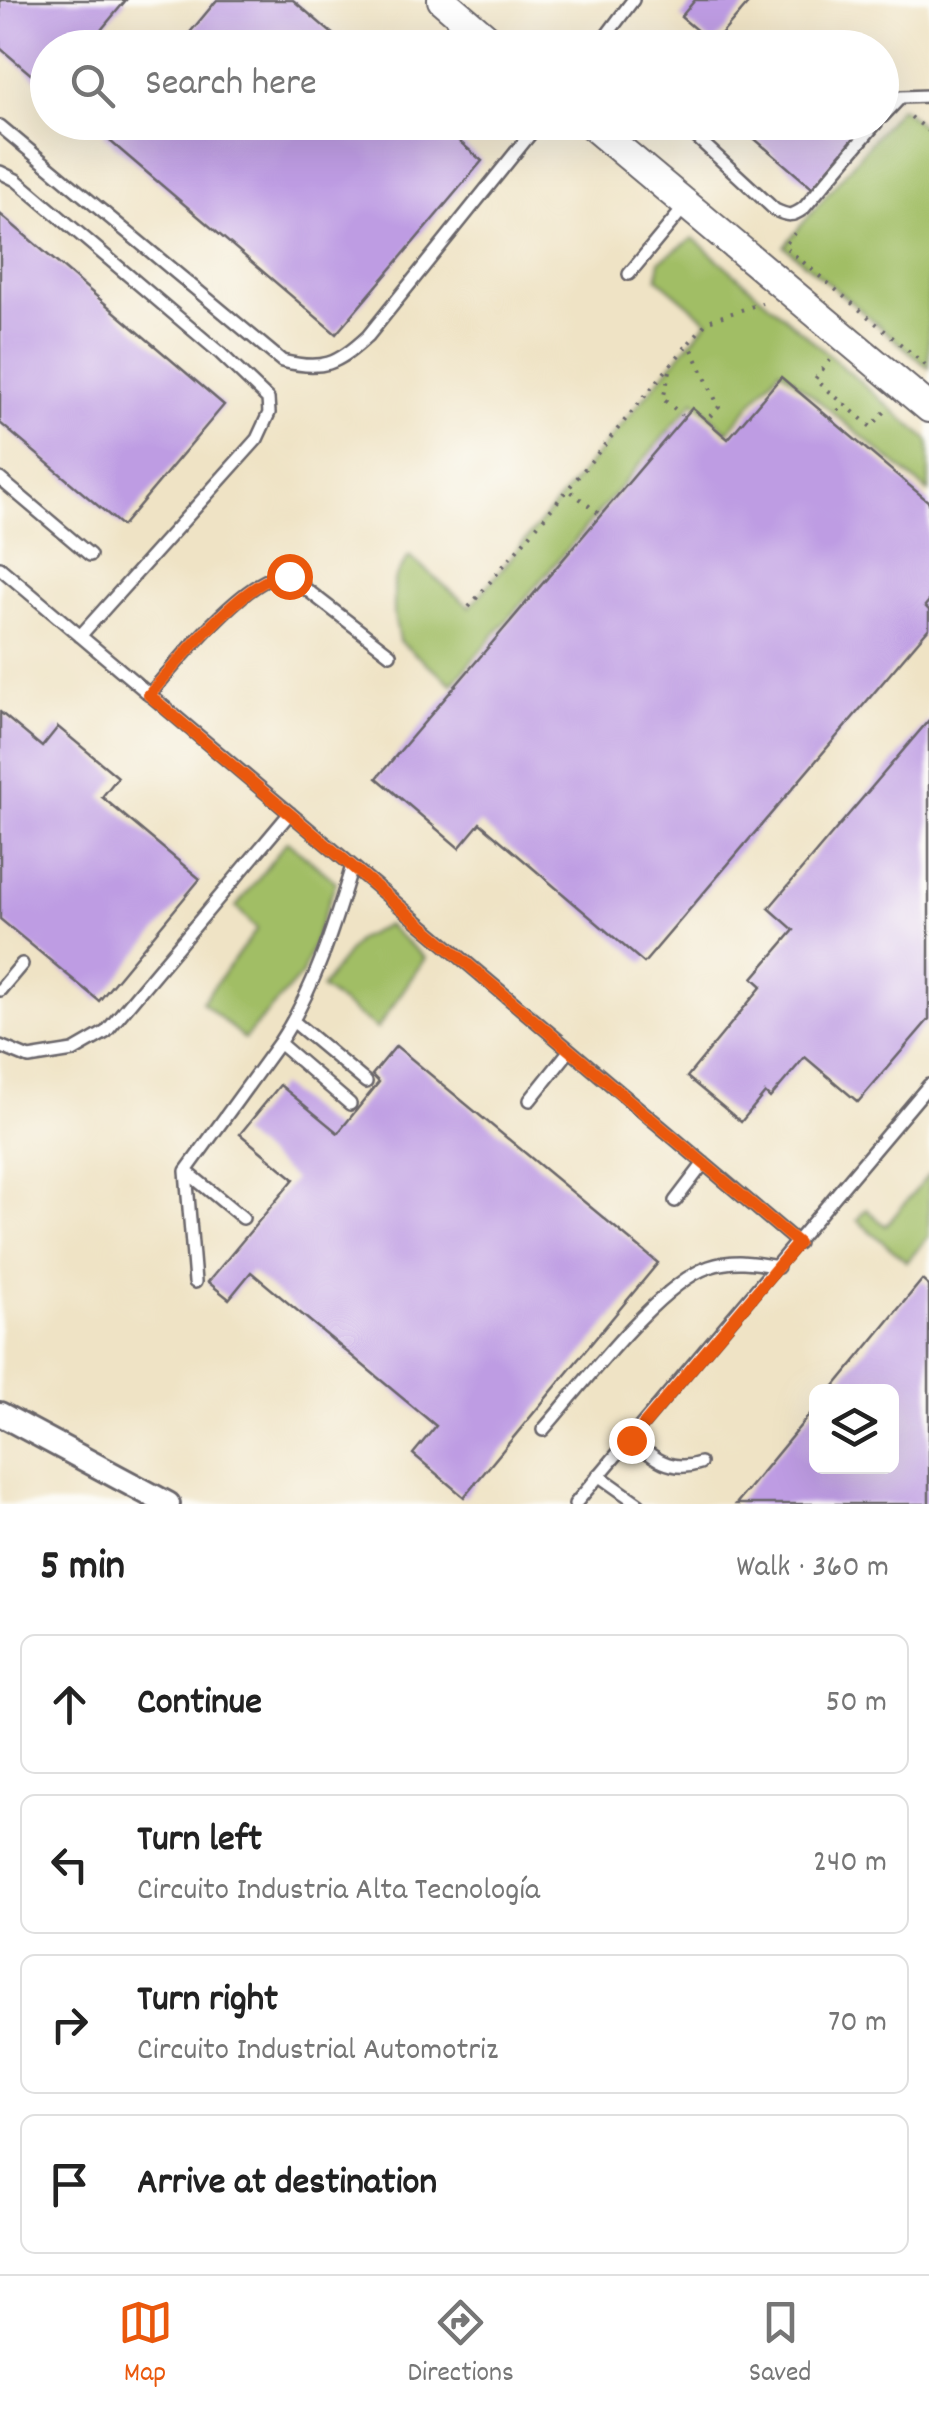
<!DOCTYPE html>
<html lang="en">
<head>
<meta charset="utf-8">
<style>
  body { margin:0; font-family:Dekko,sans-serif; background:#f2f2f2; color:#222 }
  .controls { position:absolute; right:30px; bottom:30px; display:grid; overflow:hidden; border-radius:15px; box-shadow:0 10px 40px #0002 }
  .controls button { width:90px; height:90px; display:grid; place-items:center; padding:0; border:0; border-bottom:2px solid #e0e0e0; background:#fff; color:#222; font:50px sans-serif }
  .stop { position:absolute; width:30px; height:30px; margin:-22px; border:8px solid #ea580c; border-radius:50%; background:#fff }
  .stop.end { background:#ea580c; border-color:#fff; box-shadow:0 2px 10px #0008 }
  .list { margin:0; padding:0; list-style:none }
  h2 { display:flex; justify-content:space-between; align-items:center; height:130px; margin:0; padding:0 40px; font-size:42px }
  h2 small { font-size:32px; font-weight:400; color:#767676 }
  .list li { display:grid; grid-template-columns:65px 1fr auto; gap:30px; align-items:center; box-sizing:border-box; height:140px; margin:0 20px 20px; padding:0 20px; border:2px solid #e0e0e0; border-radius:15px }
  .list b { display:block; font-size:38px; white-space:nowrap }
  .list p { margin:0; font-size:32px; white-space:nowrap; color:#767676 }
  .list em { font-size:32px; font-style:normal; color:#767676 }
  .icon { flex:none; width:55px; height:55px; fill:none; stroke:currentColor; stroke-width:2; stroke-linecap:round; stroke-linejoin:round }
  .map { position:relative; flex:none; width:929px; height:1504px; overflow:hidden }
  .search { position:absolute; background:#fff; box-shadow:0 10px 40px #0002; left:30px; right:30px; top:30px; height:110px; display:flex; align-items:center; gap:25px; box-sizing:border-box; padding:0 35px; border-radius:55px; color:#767676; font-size:38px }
  .sheet { height:770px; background:#fff }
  nav { display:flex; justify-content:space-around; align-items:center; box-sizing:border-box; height:140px; border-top:2px solid #e0e0e0; background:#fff; font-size:28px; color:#767676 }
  nav a { display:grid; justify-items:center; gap:5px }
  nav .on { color:#ea580c }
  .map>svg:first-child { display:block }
</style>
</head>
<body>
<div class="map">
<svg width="929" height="1504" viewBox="0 0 929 1504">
  <rect width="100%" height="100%" fill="#fdfcf7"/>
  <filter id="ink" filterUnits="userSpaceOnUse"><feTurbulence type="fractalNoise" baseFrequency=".01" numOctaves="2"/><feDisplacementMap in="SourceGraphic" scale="20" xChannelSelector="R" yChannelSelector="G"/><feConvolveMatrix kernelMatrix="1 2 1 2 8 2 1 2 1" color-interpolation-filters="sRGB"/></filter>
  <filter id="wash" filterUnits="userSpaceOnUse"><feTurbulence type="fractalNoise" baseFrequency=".0048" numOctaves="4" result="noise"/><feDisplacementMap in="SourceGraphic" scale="40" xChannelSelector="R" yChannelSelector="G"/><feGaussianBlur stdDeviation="2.25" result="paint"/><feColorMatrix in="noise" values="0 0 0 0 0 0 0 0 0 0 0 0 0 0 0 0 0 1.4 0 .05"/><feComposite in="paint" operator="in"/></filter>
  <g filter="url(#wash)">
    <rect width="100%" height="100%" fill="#efe3c5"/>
    <path fill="#a1be65" stroke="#627050" stroke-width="2.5" d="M900,107L929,131V368L784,246Z
      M693,238L929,441V492L780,369L728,432L694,401L452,684L399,641L394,614V580L409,556L470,607L708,321L657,278L660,261Z
      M287,841L336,882L302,974L244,1039L202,1002L257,929L236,907Z
      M387,925L425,958L377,1029L321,988L358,939Z
      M929,1174V1236L907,1262L857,1220L866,1209L886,1226Z"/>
    <g id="blocks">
      <path fill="#be9ce3" d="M0,0H126L86,48H48V89L0,48Z
        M217,0H293L349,48H177Z
        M695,0H751L713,44L681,17Z
        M113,122H437L482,161L336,334L103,135Z
        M735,122H867L812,188Z
        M0,214L224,405L122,526L0,423Z
        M781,377L929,502V601L925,606L929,610V628L644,963L480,823L459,848L377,778L692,408L728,439Z
        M0,712L42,747L58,727L118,777L102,797L200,879L99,1001L0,919Z
        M929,720V1019L858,1102L805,1057L770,1098L765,1093L741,1122L687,1077L762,986L753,978L794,930L769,908Z
        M396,1046L658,1263L464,1497L413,1454L436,1426L251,1272L229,1299L208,1282L294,1179L240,1134L280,1085L338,1133L379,1082L372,1075Z
        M922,1280L929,1286V1504H736L816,1407V1466H892V1392H830Z"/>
    </g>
  </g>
  <g filter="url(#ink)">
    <use href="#blocks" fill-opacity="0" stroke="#6a666b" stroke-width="2.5"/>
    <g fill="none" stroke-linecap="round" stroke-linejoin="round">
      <defs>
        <path id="service" d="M597,48L633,0
          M882,117L901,97L929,96
          M680,122L775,210C788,216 792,217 804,208L877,122
          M0,126L282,361C322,371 337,365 368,336L540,122
          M0,172L16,180L220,353L268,399L269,413L257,439L80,636
          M629,274L687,204
          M0,479L90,555
          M0,568L798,1243
          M149,695C172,668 254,566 289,576L390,654
          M0,990L22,964
          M293,1021L366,1082
          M0,1046L29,1058L73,1051L106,1032L290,813
          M530,1100L570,1050
          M350,1104L279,1043C314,991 334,926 352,866
          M186,1171L243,1218
          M675,1201L704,1163
          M195,1282L186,1171L279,1043
          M543,1430C581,1387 658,1284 709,1267C733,1259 753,1262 778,1267
          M631,1439C653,1458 671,1473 700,1463
          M598,1475L639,1504
          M575,1504L929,1085"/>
        <path id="minor" d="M0,1414L168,1504"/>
        <path id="tertiary" d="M442,0L498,48
          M588,122L929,408"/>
      </defs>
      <use href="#service" stroke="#6a666b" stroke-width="16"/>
      <use href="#minor" stroke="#6a666b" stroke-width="28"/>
      <use href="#tertiary" stroke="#6a666b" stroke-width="32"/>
      <path stroke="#6a666b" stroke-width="4" stroke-dasharray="2.5 8" stroke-linecap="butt" d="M911,117L929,131
        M795,233L784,246L929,368
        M830,360L815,379L871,427L889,407
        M670,371L663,399L682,415
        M710,416L719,407L689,343L708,321L762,303
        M831,419L845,403
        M598,513L568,489L689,343
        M469,607L569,488"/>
      <use href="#service" stroke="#fff" stroke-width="11"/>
      <use href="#minor" stroke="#fff" stroke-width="22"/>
      <use href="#tertiary" stroke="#fff" stroke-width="28"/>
    </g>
  </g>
  <g fill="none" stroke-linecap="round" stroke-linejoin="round" filter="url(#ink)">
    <path stroke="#ea580c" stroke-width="12" d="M289,576C255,567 172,668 149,695L798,1243L631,1440"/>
  </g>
</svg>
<div class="controls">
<button><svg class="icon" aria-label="layers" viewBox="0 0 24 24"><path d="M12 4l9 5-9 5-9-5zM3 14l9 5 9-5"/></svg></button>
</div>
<div class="stop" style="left:289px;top:576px"></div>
<div class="stop end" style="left:631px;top:1440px"></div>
<div class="search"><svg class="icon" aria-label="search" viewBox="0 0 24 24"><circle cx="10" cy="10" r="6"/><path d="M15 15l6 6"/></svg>Search here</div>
</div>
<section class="sheet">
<h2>5 min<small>Walk · 360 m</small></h2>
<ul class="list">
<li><svg class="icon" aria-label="ahead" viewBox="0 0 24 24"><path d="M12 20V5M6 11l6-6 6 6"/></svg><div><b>Continue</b></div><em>50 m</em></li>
<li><svg class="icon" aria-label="left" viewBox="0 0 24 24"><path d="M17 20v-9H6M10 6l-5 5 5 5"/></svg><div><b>Turn left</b><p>Circuito Industria Alta Tecnología</p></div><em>240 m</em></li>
<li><svg class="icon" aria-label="right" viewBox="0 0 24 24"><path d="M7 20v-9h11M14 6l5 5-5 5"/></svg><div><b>Turn right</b><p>Circuito Industrial Automotriz</p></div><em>70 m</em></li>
<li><svg class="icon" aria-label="arrive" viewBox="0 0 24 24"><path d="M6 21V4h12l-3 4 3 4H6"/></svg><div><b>Arrive at destination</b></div></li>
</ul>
</section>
<nav>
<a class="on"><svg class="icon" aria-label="map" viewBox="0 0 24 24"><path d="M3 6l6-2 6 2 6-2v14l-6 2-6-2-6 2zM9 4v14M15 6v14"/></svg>Map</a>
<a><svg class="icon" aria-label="directions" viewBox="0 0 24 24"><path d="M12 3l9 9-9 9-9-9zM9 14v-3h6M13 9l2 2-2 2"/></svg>Directions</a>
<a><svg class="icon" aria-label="saved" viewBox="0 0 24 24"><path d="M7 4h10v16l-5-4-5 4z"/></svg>Saved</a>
</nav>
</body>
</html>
